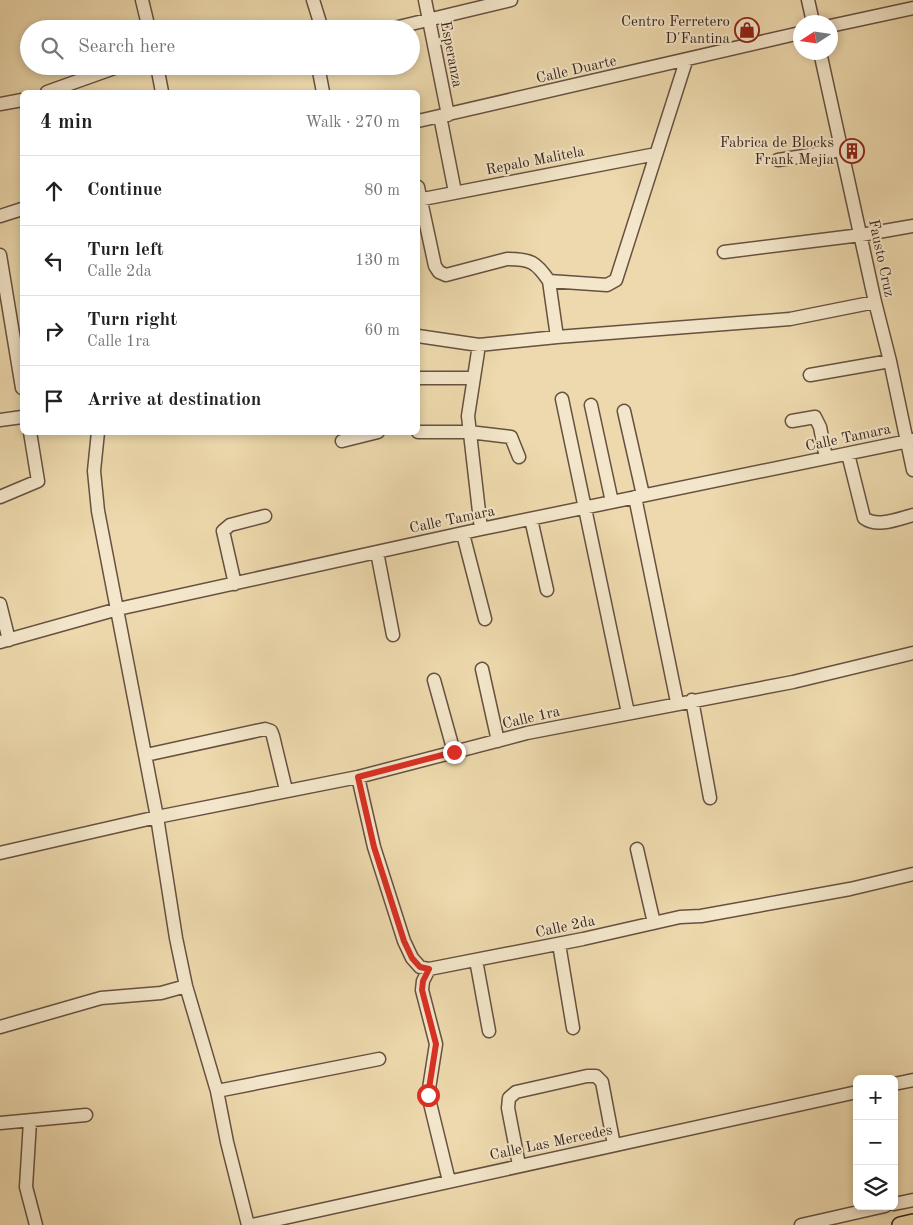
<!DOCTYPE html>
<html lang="en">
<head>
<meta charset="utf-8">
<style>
  body { margin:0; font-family:"Old Standard TT",serif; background:#f6f6f6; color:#222 }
  .controls { position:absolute; right:15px; bottom:15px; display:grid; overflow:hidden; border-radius:8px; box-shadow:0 2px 8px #0003 }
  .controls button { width:45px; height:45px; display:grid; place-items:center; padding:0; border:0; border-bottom:1px solid #e0e0e0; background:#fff; color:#222; font:25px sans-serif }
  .compass { position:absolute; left:793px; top:15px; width:45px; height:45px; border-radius:50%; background:#fff; box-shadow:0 2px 8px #0003; rotate:258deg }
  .stop { position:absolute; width:15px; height:15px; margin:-11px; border:4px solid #d93025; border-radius:50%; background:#fff }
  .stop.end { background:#d93025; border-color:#fff; box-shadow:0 1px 5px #0008 }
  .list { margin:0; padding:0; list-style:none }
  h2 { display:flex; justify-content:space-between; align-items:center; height:65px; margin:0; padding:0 20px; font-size:21px }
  h2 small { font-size:16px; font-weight:400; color:#767676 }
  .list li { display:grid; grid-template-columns:32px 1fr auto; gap:15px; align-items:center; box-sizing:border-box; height:70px; padding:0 20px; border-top:1px solid #e0e0e0 }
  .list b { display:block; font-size:19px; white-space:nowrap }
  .list p { margin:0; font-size:16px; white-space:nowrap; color:#767676 }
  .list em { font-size:16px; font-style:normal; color:#767676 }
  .icon { flex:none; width:28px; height:28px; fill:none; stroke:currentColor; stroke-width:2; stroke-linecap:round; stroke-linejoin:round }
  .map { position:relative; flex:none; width:913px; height:1225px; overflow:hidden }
  .search { position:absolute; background:#fff; box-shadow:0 2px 8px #0003; left:20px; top:20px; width:400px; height:55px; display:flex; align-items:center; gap:12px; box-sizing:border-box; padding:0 18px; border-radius:28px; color:#767676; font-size:19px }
  .panel { position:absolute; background:#fff; box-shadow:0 2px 8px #0003; left:20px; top:90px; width:400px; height:345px; border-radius:8px }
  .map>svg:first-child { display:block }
</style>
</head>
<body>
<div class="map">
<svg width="913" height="1225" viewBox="0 0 913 1225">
  <rect width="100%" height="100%" fill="#edd9ad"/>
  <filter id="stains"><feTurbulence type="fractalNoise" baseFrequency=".004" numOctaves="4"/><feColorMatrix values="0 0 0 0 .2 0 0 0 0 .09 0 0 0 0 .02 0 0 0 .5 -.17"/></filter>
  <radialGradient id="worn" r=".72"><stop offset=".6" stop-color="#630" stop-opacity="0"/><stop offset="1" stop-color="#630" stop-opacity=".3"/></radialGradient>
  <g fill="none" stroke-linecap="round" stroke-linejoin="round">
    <defs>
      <path id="minor" d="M142,0L149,29
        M313,0L322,29
        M425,0L448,115
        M808,0L813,22
        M830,26L913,8
        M390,29L511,0
        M820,52L875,302L890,361L913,470
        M157,66L162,92
        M318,66L323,92
        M47,92L120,66
        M0,104L22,100
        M440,116L455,192
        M418,121L800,33
        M778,160L842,150
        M418,187L435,266L439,272L446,275L507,259C531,259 536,262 549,281L607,285L616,280L686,61
        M418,200L656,154
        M0,216L22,209
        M724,252L861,235L913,226
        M0,255L22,388
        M549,281L557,337
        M418,336L479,345L557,337L790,319L875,302
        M479,345L468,416L481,529
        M810,375L890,361
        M418,378H473
        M562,399L628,713
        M591,405L612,502
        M624,411L643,495
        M0,420L22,417
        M792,421L815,417L820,427L826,458
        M98,432L94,471L98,511L157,817L176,938L186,986L217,1091L227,1142L248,1225
        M418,432H469L511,437L519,457
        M342,441L378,432
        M848,454L864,518C877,528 898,519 913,515
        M0,497L38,481L30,432
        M635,497L677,702
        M531,519L547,590
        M463,534L485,619
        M377,552L393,635
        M235,584L223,531L230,525L265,516
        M0,604L9,640
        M0,642L118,609L481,529L913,440
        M482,669L498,741
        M434,680L454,752
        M692,700L710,798
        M146,755L265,729L271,731L273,736L286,790
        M358,777L374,847L404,941L412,958L420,967L429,969L583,939L680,917L701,916L850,889L913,874
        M637,849L654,923
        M0,853L157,817L358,777L527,733L793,682L913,653
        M559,944L573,1028
        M476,960L489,1031
        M429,969L423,981L422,990L436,1044L428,1095L449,1181
        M0,1027L101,998L161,993L186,986
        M894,1084L913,1080
        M217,1091L379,1059
        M30,1121L26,1187L36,1225
        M0,1123L86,1115
        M519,1165L508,1108L509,1098L516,1092L587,1076H596L602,1082L614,1145
        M894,1204L913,1200
        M252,1225L857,1092
        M801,1225L885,1206"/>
      <path id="major" d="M900,1225L913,1222"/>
    </defs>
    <use href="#minor" stroke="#665140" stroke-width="15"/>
    <use href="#major" stroke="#39241b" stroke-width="18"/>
    <use href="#minor" stroke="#f3e6ca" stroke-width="12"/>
    <use href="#major" stroke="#edd9ad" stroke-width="15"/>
  </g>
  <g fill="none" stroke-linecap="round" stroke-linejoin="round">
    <path stroke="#d93025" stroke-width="6" d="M428,1095L436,1044L422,990L423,981L429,969L420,967L412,958L404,941L374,847L358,777L454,752"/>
  </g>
  <defs>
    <symbol id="shop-ring" viewBox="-11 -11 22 22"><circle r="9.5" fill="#f3e6ca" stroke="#8f2418" stroke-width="1.5"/><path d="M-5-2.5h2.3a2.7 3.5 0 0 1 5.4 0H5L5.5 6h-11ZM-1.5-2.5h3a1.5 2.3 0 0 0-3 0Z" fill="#8f2418"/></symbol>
    <symbol id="building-ring" viewBox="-11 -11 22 22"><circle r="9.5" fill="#f3e6ca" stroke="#8f2418" stroke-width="1.5"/><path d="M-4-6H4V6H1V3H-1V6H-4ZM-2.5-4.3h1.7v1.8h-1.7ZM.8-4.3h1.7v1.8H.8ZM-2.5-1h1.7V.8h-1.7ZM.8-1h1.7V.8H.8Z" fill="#8f2418"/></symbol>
  </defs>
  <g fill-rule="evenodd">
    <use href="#shop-ring" x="733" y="16" width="28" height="28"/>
    <use href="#building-ring" x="838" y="137" width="28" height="28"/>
  </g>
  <g text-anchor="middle" stroke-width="4" stroke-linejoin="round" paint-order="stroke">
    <g font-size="15" fill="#39241b" stroke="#f3e6ca" text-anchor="end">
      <text x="730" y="26">Centro Ferretero<tspan x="730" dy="17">D'Fantina</tspan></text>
      <text x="834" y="147">Fabrica de Blocks<tspan x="834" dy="17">Frank Mejia</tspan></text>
    </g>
    <g font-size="15" fill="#39241b" stroke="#f3e6ca">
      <text transform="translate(452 54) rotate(79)" y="5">Esperanza</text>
      <text transform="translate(576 69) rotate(-13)" y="5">Calle Duarte</text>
      <text transform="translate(535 160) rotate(-11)" y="5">Repalo Malitela</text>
      <text transform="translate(882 258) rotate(78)" y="5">Fausto Cruz</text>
      <text transform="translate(848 437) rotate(-12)" y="5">Calle Tamara</text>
      <text transform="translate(452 519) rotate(-12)" y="5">Calle Tamara</text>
      <text transform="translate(531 717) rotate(-13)" y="5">Calle 1ra</text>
      <text transform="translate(565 926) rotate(-12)" y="5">Calle 2da</text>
      <text transform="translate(551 1142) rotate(-12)" y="5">Calle Las Mercedes</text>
    </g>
  </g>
  <rect width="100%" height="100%" filter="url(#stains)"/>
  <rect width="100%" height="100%" fill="url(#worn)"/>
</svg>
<div class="controls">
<button>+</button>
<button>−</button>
<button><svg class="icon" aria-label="layers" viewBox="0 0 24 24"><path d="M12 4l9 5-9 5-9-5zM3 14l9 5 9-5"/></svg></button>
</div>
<svg class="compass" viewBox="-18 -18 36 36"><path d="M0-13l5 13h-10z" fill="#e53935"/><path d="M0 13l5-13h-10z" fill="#767676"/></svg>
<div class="stop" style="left:428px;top:1095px"></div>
<div class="stop end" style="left:454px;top:752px"></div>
<div class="search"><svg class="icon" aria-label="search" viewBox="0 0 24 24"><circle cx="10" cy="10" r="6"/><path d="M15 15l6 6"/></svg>Search here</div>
<section class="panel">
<h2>4 min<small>Walk · 270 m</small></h2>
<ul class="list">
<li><svg class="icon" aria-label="ahead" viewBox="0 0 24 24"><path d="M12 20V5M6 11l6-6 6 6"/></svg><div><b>Continue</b></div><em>80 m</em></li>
<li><svg class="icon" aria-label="left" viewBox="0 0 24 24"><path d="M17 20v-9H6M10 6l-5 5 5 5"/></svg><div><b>Turn left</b><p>Calle 2da</p></div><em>130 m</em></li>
<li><svg class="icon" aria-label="right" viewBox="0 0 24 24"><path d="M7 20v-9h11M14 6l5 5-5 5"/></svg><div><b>Turn right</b><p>Calle 1ra</p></div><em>60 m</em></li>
<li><svg class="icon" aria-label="arrive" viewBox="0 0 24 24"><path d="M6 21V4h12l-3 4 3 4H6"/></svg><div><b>Arrive at destination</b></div></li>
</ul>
</section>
</div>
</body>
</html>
